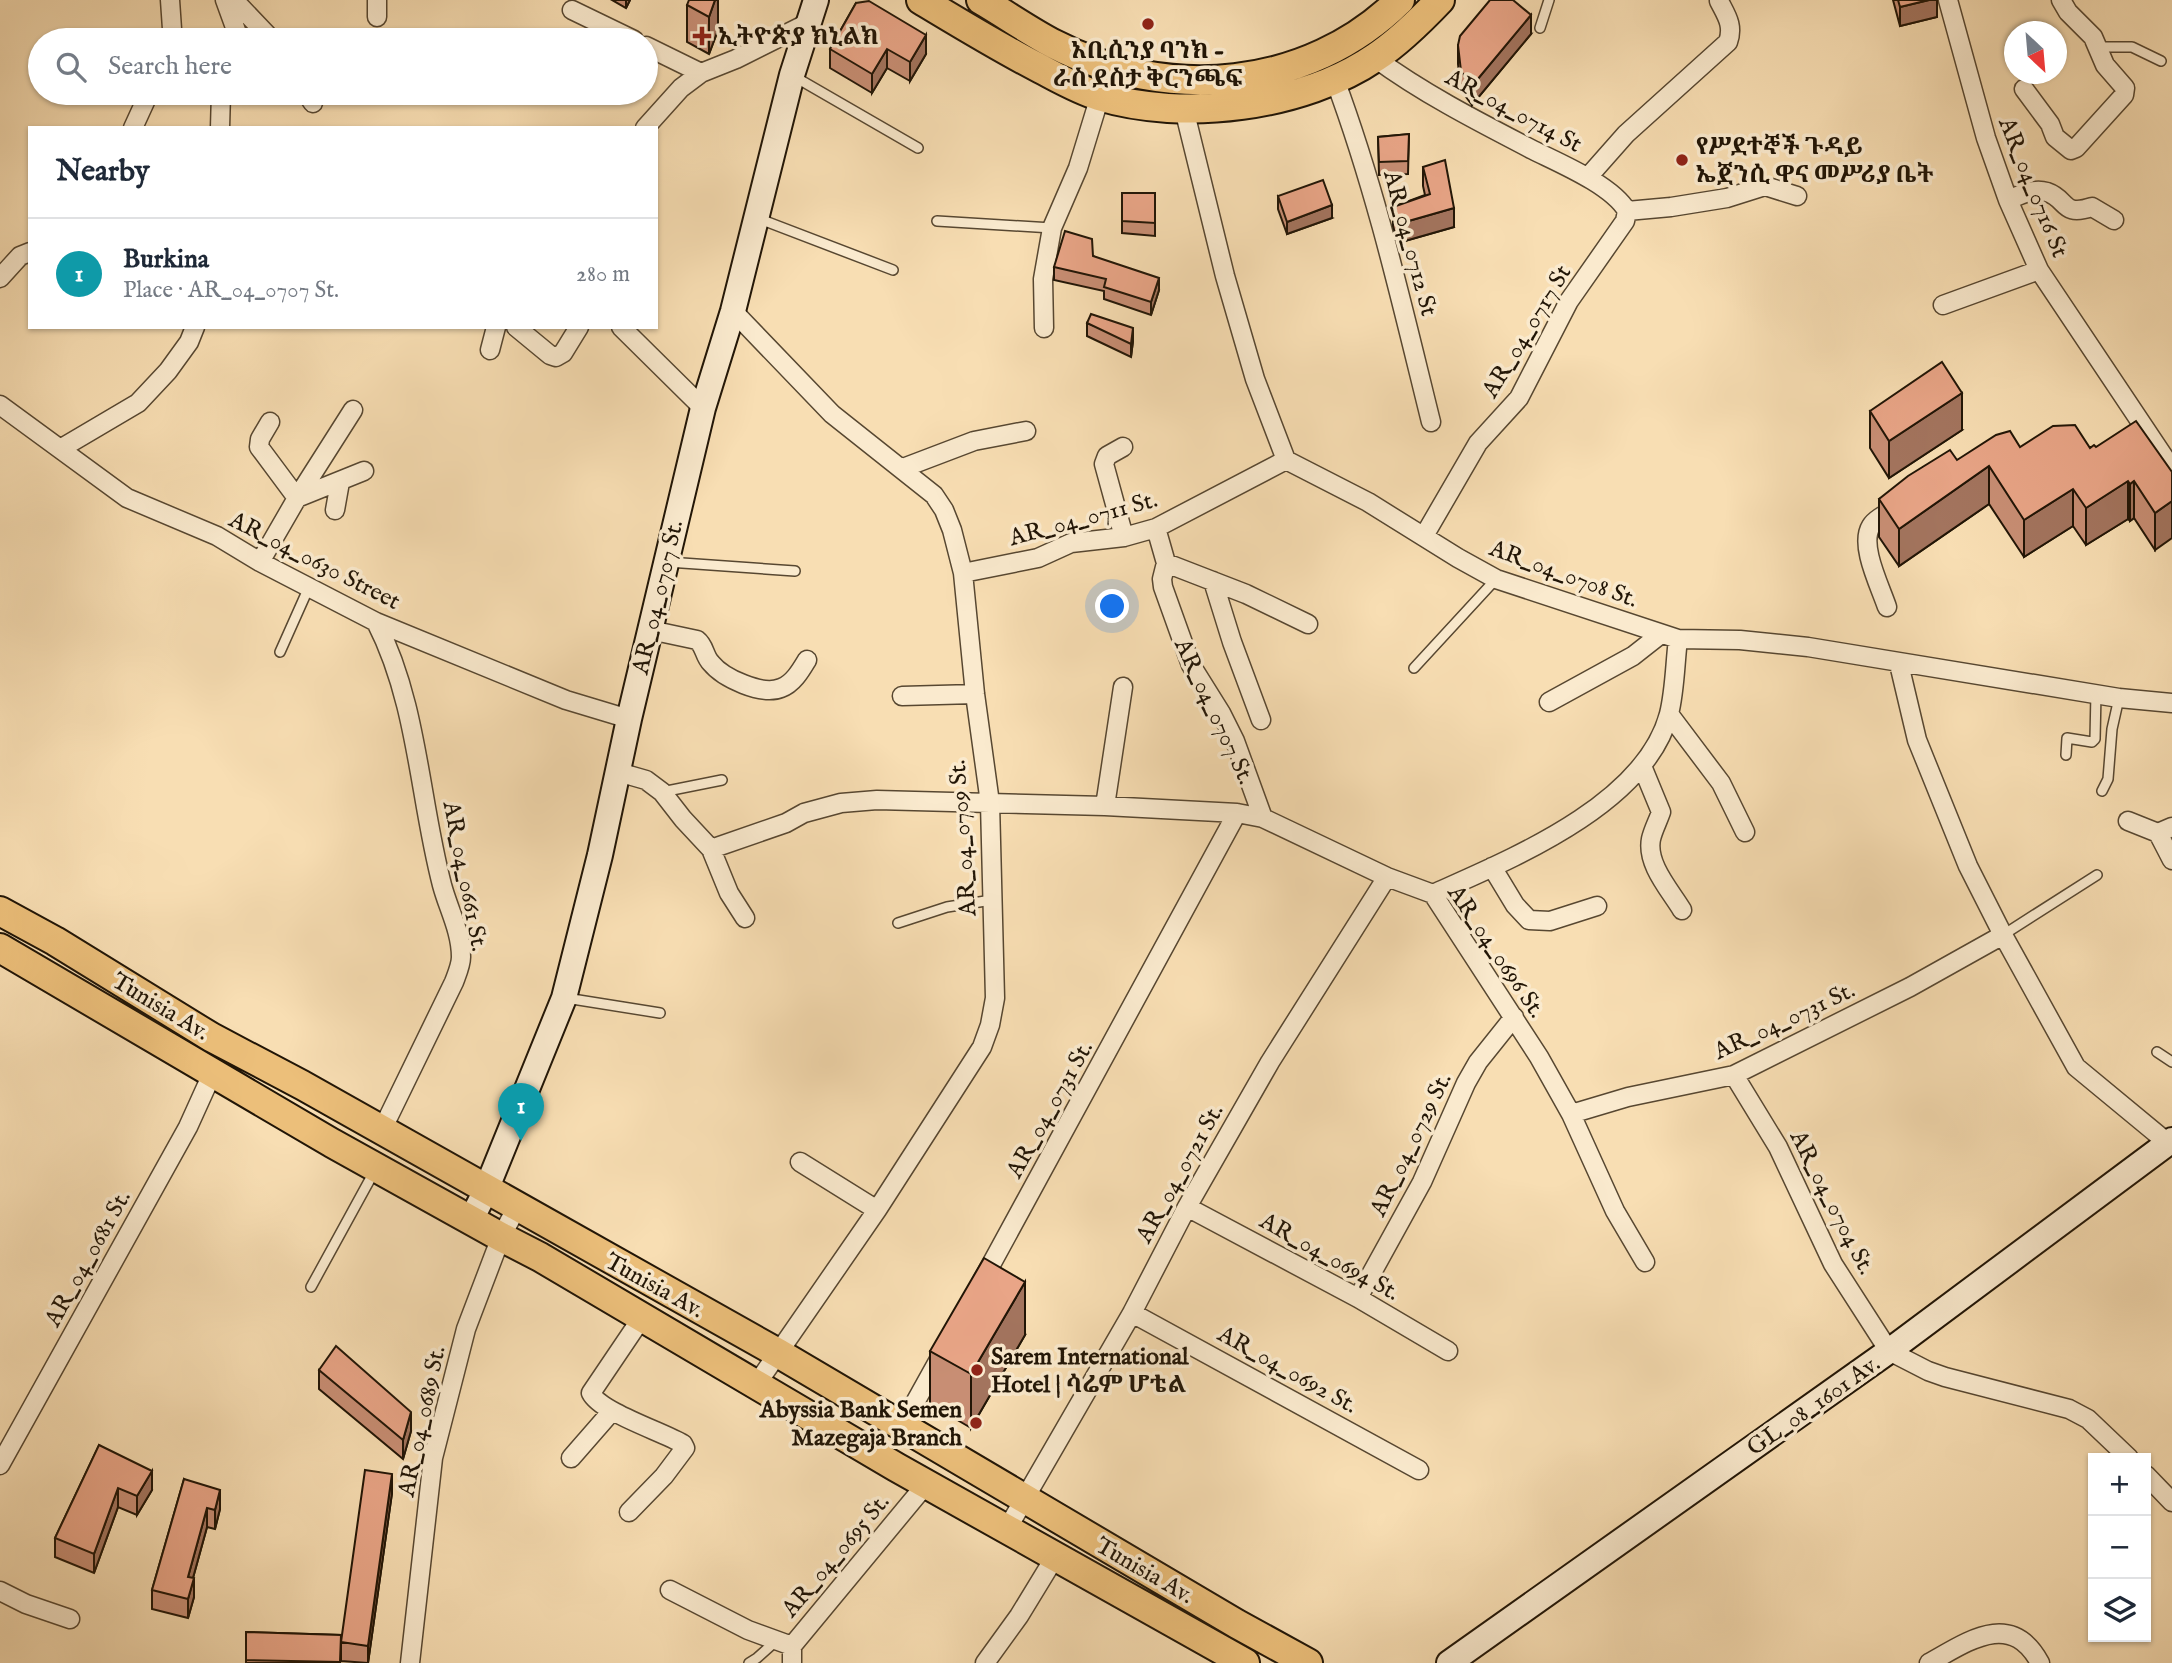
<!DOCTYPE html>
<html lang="en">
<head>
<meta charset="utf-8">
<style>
  body { margin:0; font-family:"IM FELL English","Noto Serif Ethiopic",serif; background:#f2f2f3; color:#1f2937 }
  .controls { position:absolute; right:21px; bottom:21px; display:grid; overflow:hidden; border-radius:0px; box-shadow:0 2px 5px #0004 }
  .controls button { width:63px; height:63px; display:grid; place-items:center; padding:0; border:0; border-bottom:2px solid #e0e1e3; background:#fff; color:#1f2937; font:35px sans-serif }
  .compass { position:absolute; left:2004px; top:21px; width:63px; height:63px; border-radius:50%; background:#fff; box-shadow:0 2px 5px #0004; rotate:154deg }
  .you { position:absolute; left:1113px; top:607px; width:24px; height:24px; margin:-18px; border:5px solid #fff; border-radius:50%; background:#1a73e8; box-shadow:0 0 0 10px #1a73e833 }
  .badge { display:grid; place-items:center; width:46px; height:46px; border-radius:50%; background:#8f2418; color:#fff; font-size:23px; font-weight:700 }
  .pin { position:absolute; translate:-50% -58px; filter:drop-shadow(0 2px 4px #0008) }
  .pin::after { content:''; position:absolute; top:37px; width:24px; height:21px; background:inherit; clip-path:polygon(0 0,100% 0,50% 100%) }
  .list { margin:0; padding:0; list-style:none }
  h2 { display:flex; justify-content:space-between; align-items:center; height:91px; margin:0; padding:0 28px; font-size:30px }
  h2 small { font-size:23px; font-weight:400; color:#747a83 }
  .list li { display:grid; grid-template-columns:46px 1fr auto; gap:21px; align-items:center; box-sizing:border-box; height:112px; padding:0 28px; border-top:2px solid #e0e1e3 }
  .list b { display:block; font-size:26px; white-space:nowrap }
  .list p { margin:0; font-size:23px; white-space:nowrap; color:#747a83 }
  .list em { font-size:23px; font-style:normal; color:#747a83 }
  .icon { flex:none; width:38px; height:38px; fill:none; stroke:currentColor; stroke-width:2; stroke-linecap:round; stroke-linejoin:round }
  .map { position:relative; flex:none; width:2172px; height:1663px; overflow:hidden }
  .search { position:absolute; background:#fff; box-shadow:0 2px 5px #0004; left:28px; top:28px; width:630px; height:77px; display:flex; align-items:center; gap:18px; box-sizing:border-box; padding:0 24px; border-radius:38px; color:#747a83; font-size:26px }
  .panel { position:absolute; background:#fff; box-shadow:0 2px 5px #0004; left:28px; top:126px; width:630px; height:203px; border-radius:0px }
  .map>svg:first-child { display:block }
</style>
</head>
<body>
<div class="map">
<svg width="2172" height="1663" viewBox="0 0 2172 1663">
  <rect width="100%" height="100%" fill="#f8deb3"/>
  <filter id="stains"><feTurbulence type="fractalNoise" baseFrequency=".00286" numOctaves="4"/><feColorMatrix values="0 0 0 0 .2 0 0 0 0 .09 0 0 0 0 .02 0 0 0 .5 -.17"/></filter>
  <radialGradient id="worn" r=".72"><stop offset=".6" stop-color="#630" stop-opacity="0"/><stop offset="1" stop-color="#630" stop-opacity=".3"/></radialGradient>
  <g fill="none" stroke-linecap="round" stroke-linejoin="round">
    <defs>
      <path id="lane" d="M1540,28L1549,0
        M2098,47H2132L2161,61
        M795,77L918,148
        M757,218L893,270
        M937,221L1052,228
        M668,562L795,571
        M280,652L309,587
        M1414,668L1496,579
        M2066,755L2067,738L2092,742L2095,739L2096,693
        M2102,791L2108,779L2112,729L2119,698
        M662,792L722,780
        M898,923L947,907L992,900
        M2003,935L2097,875
        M566,998L660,1013
        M2157,1052L2172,1062
        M311,1287L374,1172
        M749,1663L757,1658L776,1641"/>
      <path id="street" d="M225,0L237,33V40
        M234,0L272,40
        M377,0V17
        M1948,0L1986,138L2008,200L2039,270L2172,469
        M572,10L634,40
        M170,40L172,29L170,0
        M646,46L701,73
        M1375,58C1424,94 1479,122 1533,150C1559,163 1612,185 1627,211L1625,221L1569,301L1519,398L1478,443L1424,536
        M1335,80C1377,193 1402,305 1431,422
        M2024,89L2050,124L2055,137L2071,150L2076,148L2124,95L2125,88L2105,65L2093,37L2068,12L2061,0
        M306,93L313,103
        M1184,109L1225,276L1255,379L1286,460L1368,502L1458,558L1496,579L1678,639L1740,640L1808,647L2119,698L2172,703
        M133,128L149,93
        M220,128L221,93
        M645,128L681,88L701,73L736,59L810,22
        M1588,177L1626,134L1728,42C1734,25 1726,15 1719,1
        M2008,200C2020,195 2033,188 2047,192C2068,199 2061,217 2092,207L2114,220
        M1627,211L1671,207L1727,198L1765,186L1797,196
        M0,278L20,256L30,252
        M1943,305L2039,270
        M733,311L832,414L934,495L944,510L952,530L963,573L975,694L990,803L995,998L990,1025L982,1047L877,1210L756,1385
        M516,327L550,355L556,357L563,353L579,327
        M621,327L703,408
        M1044,328L1043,279L1052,228L1078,168L1100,96
        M490,350L496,327
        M0,405L127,498L217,536L260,562L376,622L566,700L629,719
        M270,422L260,439L259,447L297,498L364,471
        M1123,447L1107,456L1104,464L1124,537
        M60,449L138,403L168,371L189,342L195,327
        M903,468L974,441L1026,431
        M335,510L340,482
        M1156,528L1166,563L1246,594L1308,624
        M260,562L297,498L353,410
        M1166,563L1162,579L1163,587L1191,665L1221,713L1235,741L1263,818
        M963,573L1038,558L1071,543L1124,537L1156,528L1286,460
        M1213,581L1232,642L1261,720
        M1887,607C1880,586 1859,545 1871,526C1876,518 1890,512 1898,507
        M376,622C418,704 419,797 442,885C448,908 461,931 461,957C461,965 457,974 454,982L382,1130
        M650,630L697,640C705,646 704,656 711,663C723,678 762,696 781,688C793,684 801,670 807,660
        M1899,664L1917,740L1968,866L2003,935L2076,1067L2168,1143
        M902,696L975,694
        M1549,702L1633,656L1661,634
        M1669,714L1721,783L1745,832
        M1642,766L1661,812C1658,821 1653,830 1651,839C1646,864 1670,890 1682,910
        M618,772L646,780L662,792L683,819L711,849L729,893L745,918
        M1105,806L1123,687
        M2128,821L2158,833
        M2172,827L2158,833L2172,860
        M711,849L786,823L804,813L841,803L877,800L1105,806L1237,813L1263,818L1387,877L1433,894L1539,1057L1571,1114L1615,1211L1645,1262
        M1492,867L1515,905L1529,920L1550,921L1597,906
        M1433,894C1511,859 1645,805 1669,714C1675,690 1675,663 1678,639
        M1734,1075L1778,1147L1833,1264L1889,1351L1928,1371L1945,1377L2069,1409L2088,1419L2129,1458
        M1571,1114L1628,1097L1734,1075L1910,987L2003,935
        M800,1162L877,1210
        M1187,1207L1358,1298L1448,1351
        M981,1283L1237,813
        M1358,1298L1422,1182L1466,1083L1478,1062L1514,1017
        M1132,1313L1419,1470
        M902,1426L942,1354
        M571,1458L612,1411
        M0,1465L188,1127L212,1074
        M2146,1475L2172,1502
        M629,1512L664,1476L685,1448L683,1444C663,1432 600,1412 591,1393L643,1316
        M1007,1529L1132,1313L1187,1207L1270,1062L1387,877
        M670,1590L748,1630L792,1646
        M0,1591L26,1604L70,1619
        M410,1663L433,1458L466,1329L501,1237L517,1207
        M792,1663V1646L927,1483
        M985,1663L1019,1616L1055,1557
        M1929,1663C1967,1642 2011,1609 2040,1663"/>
      <path id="secondary" d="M471,1220L486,1190L564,998L600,855L629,719L703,408L733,311L792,75L816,0
        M1449,1663L1889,1351L2172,1140"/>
      <path id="primary" d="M921,0C961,24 1000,48 1041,69C1060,79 1079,90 1099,96C1184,122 1303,107 1376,57C1400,41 1420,21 1440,0
        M981,0C1005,14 1029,31 1054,44C1167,103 1308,91 1400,0
        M0,911L55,941L211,1037L302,1085L778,1353L1237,1624L1308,1663
        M0,948L332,1143L501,1237L540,1257L896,1467L1245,1663"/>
    </defs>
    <use href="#lane" stroke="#574731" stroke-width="12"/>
    <use href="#street" stroke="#574731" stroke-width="21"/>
    <use href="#secondary" stroke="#211506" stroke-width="28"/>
    <use href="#primary" stroke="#211506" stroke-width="32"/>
    <use href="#lane" stroke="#faeace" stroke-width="9"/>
    <use href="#street" stroke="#faeace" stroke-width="18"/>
    <use href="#secondary" stroke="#faeace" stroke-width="24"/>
    <use href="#primary" stroke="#ecbf7a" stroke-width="28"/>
  </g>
  <path fill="#c88e74" stroke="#211506" stroke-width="2" d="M612,0H630L626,8Z
    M718,0V30L709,54L687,42V5Z
    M1893,0H1937V17L1900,26Z
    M856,3L926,54L910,81L887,68L872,93L830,68V49Z
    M1531,34L1472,105L1461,90L1458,64V45Z
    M1409,134L1408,174L1379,175L1378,137Z
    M1423,167L1454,227L1398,243L1393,226V207L1425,195L1423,186Z
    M1122,193H1155V236L1122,233Z
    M1278,196L1332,218L1287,234L1278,209Z
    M1093,256L1159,290L1151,315L1104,299V291L1054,280V267Z
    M1087,323L1133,341L1131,357L1087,336Z
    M1870,411L1962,430L1889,478L1870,448Z
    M2020,447H2096L2172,472L2155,550L2134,518L2130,521L2128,519L2086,545L2073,526L2024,557L1989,504L1899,566L1879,537V499L1957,460Z
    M1025,1335L971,1428L930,1404V1351Z
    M319,1370L411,1431L403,1459L319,1389Z
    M99,1445L152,1490L137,1515L118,1507L94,1573L55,1557V1538Z
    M184,1479L220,1509L215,1529L207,1527L193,1578L194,1597L188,1618L152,1609V1590Z
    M392,1493L368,1663L341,1661V1642Z
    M246,1632L341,1635L340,1663H246Z"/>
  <path fill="#a3745e" stroke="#211506" stroke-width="2" d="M626,0H630L626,8Z
    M715,0H718V30L709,54V17Z
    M1929,0H1937V17L1900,26V7Z
    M1531,15V34L1472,105V86Z
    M926,35V54L910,81V62Z
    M887,49V68L872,93V74Z
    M1332,205V218L1287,234V222Z
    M1454,208V227L1398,243V224Z
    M1159,278V290L1151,315V302Z
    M1133,328V341L1131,357V344Z
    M1962,393V430L1889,478V441Z
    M1989,466V504L1899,566V529Z
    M2128,481V519L2086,545V508Z
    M2134,481V518L2130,521V484Z
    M2073,489V526L2024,557V520Z
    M2172,501V538L2155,550V513Z
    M1025,1282V1335L971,1428V1374Z
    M411,1412V1431L403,1459V1440Z
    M152,1471V1490L137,1515V1496Z
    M392,1474V1493L368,1663V1646Z
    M118,1488V1507L94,1573V1554Z
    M220,1490V1509L215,1529V1510Z
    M207,1508V1527L188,1596V1577Z
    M194,1578V1597L188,1618V1599Z"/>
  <path fill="#e9a587" stroke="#211506" stroke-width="2" d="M689,0H715L709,17L687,5Z
    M1490,0H1513L1531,15L1472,86L1461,71L1458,45L1460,36Z
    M1898,0H1929L1900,7Z
    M869,1L926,35L910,62L887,49L872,74L830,49L856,3Z
    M1409,134L1408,161L1379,162L1378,137Z
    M1445,160L1454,208L1398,224L1393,207L1430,194L1423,167Z
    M1323,180L1332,205L1287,222L1278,196Z
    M1122,193H1155V223L1122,221Z
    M1065,231L1092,239L1093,256L1159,278L1151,302L1104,287L1106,279L1054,267Z
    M1091,314L1133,328L1131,344L1087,323Z
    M1942,362L1962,393L1889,441L1870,411Z
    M2136,421L2172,472V501L2155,513L2134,481L2130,484L2128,481L2086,508L2073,489L2024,520L1989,466L1899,529L1879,499L1908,476L1950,450L1957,460L1996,435L2010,431L2020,447L2053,426L2075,425L2090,448L2094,445L2096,447Z
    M984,1258L1025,1282L971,1374L930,1351Z
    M336,1346L411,1412L403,1440L319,1370Z
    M99,1445L152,1471L137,1496L118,1488L94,1554L55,1538Z
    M365,1470L392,1474L368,1646L341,1642Z
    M184,1479L220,1490L215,1510L207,1508L188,1577L194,1578L188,1599L152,1590Z
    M246,1632L341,1635L340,1662L246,1660Z"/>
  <g fill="#8f2418" stroke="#faeace" stroke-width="2.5">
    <circle cx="1148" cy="24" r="7"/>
    <path d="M698.5 25.5h7v7h7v7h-7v7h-7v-7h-7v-7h7z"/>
    <circle cx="1682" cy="160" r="7"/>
    <circle cx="977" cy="1370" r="7"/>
    <circle cx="976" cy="1423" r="7"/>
  </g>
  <g text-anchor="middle" stroke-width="7" stroke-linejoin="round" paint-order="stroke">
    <g font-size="24" font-weight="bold" fill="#211506" stroke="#faeace" text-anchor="start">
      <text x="718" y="44">ኢትዮጵያ ክኒልክ</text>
      <text x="1148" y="58" text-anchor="middle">አቢሲንያ ባንክ -<tspan x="1148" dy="28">ራስ ደስታ ቅርንጫፍ</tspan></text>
      <text x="1696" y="154">የሥደተኞች ጉዳይ<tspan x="1696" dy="28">ኤጀንሲ ዋና መሥሪያ ቤት</tspan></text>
      <text x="991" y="1364">Sarem International<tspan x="991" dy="28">Hotel | ሳሬም ሆቴል</tspan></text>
      <text x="962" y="1417" text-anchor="end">Abyssia Bank Semen<tspan x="962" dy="28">Mazegaja Branch</tspan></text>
    </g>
    <g font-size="24" fill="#211506" stroke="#faeace">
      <text transform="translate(1514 110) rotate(28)" y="8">AR_04_0714 St</text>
      <text transform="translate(2034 187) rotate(68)" y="8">AR_04_0716 St</text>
      <text transform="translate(1411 243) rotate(75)" y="8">AR_04_0712 St</text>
      <text transform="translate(1526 331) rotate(-59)" y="8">AR_04_0717 St</text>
      <text transform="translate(1083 518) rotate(-15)" y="8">AR_04_0711 St.</text>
      <text transform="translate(315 560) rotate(27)" y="8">AR_04_0630 Street</text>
      <text transform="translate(1564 573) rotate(20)" y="8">AR_04_0708 St.</text>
      <text transform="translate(657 597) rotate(-77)" y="8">AR_04_0707 St.</text>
      <text transform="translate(1215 711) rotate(65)" y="8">AR_04_0707 St.</text>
      <text transform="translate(962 838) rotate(-94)" y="8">AR_04_0709 St.</text>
      <text transform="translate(466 876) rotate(79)" y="8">AR_04_0661 St.</text>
      <text transform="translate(1497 951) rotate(56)" y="8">AR_04_0696 St.</text>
      <text transform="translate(161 1006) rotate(31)" y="8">Tunisia Av.</text>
      <text transform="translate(1784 1020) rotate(-25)" y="8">AR_04_0731 St.</text>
      <text transform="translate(1049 1109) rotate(-61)" y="8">AR_04_0731 St.</text>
      <text transform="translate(1410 1144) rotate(-64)" y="8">AR_04_0729 St.</text>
      <text transform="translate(1179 1173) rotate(-61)" y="8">AR_04_0721 St.</text>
      <text transform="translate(1833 1202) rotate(63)" y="8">AR_04_0704 St.</text>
      <text transform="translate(1330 1256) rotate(29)" y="8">AR_04_0694 St.</text>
      <text transform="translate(87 1258) rotate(-61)" y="8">AR_04_0681 St.</text>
      <text transform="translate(655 1285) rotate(29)" y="8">Tunisia Av.</text>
      <text transform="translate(1288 1369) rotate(29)" y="8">AR_04_0692 St.</text>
      <text transform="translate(1813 1405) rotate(-35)" y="8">GL_08_1601 Av.</text>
      <text transform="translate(421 1421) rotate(-78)" y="8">AR_04_0689 St.</text>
      <text transform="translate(835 1555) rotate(-50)" y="8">AR_04_0695 St.</text>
      <text transform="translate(1145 1570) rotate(30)" y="8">Tunisia Av.</text>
    </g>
  </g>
  <rect width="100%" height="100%" filter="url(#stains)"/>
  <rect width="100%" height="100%" fill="url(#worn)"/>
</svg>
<div class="controls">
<button>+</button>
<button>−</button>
<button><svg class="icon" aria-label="layers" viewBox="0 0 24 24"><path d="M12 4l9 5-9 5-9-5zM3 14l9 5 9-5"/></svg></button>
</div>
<svg class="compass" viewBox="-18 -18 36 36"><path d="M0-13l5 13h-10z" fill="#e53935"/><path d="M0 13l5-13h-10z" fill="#747a83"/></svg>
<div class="you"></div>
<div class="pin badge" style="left:521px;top:1141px;background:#0f9aa8">1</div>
<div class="search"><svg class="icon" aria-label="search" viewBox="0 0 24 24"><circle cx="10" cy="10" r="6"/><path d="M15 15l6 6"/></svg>Search here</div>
<section class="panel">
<h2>Nearby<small></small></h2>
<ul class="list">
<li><span class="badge" style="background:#0f9aa8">1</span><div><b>Burkina</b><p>Place · AR_04_0707 St.</p></div><em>280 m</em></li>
</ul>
</section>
</div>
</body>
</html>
